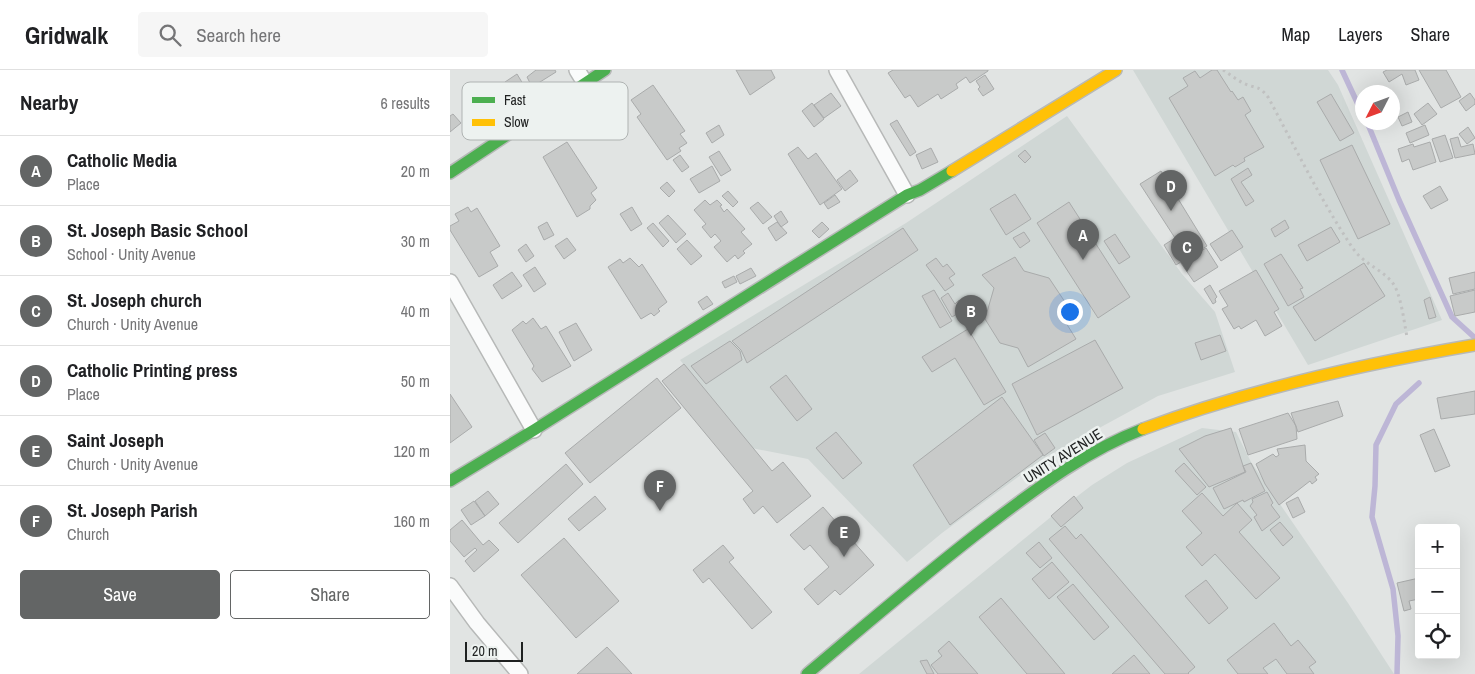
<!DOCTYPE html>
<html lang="en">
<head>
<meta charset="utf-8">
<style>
  body { margin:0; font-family:"Archivo Narrow",sans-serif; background:#f6f6f6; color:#202124 }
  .controls { position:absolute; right:15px; bottom:15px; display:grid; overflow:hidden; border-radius:5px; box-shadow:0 5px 20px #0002 }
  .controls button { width:45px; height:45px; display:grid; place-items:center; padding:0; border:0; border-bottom:1px solid #e0e0e0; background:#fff; color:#202124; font:25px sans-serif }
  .compass { position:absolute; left:905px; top:15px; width:45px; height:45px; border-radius:50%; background:#fff; box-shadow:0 5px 20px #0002; rotate:228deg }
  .scale { position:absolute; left:15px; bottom:12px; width:58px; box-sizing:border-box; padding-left:5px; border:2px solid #1f2121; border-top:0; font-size:14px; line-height:18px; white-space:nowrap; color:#1f2121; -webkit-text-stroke:4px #edf2f0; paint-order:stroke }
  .you { position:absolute; left:619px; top:241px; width:18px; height:18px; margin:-12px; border:4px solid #fff; border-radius:50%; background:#1a73e8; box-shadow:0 0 0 8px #1a73e833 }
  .badge { display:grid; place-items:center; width:32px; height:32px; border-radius:50%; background:#636565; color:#fff; font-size:16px; font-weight:700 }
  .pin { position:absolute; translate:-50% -41px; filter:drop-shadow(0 1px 2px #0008) }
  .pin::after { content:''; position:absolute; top:26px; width:18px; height:15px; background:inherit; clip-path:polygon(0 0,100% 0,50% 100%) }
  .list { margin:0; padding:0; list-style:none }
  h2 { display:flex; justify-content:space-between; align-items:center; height:65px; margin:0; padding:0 20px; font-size:21px }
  h2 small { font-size:16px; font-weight:400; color:#757577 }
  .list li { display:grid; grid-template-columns:32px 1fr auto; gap:15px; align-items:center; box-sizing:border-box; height:70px; padding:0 20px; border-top:1px solid #e0e0e0 }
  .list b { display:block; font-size:19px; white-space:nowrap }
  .list p { margin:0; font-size:16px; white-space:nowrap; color:#757577 }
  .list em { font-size:16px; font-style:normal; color:#757577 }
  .actions { display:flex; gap:10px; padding:15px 20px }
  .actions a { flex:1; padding:11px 0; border:1px solid #636565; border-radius:5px; text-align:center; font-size:18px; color:#636565 }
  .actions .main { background:#636565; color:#fff }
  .icon { flex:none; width:28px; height:28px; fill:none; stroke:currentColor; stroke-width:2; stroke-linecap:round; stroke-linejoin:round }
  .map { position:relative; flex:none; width:1025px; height:604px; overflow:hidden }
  header { display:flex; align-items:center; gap:30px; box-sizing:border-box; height:70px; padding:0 25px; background:#fff; border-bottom:1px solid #e0e0e0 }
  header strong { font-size:24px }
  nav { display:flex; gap:28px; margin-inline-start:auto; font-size:18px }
  .search { width:350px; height:45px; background:#f6f6f6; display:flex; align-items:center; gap:12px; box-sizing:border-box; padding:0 18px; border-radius:5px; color:#757577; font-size:19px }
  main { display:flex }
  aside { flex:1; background:#fff }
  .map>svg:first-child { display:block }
</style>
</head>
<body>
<header>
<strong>Gridwalk</strong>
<div class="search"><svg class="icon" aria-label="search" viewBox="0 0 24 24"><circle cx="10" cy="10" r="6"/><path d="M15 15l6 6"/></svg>Search here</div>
<nav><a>Map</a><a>Layers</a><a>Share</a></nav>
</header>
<main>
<aside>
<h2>Nearby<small>6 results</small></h2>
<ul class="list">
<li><span class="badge">A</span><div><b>Catholic Media</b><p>Place</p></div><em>20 m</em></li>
<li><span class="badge">B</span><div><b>St. Joseph Basic School</b><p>School · Unity Avenue</p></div><em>30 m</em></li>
<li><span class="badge">C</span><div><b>St. Joseph church</b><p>Church · Unity Avenue</p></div><em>40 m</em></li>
<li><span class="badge">D</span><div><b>Catholic Printing press</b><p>Place</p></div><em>50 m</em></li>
<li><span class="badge">E</span><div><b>Saint Joseph</b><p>Church · Unity Avenue</p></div><em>120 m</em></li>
<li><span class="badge">F</span><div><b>St. Joseph Parish</b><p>Church</p></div><em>160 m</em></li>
</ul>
<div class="actions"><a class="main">Save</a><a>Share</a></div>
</aside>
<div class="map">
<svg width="1025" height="604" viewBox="0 0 1025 604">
  <rect width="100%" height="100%" fill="#e1e4e3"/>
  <path fill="#d0d7d5" d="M683,0H878L888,15L992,250L858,295Z
    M617,46L732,204L765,242L785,302L708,326L594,388L492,463L457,492L358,389L301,378L230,290L456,153Z
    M752,358L786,362L801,392L898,533L944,604H409L607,442L642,415L677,393Z"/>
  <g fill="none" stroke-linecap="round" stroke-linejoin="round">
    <path stroke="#bdb6d6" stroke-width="5.5" d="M892,0L912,43
      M917,52L949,130L1002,247L1025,268
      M947,604L948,566L943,519L922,447L925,416L926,375L946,334L969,313"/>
  </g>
  <path fill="#c8cac9" stroke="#a9abab" d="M86,0H105L106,2L82,17L77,7Z
    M286,0H321L325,8L300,25Z
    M443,0H538V1L520,13L516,7L506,14L508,18L491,29L488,24L468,37L460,25L455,28L438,3Z
    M762,0H767L781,22L782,21L788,30L793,27L801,41L795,45L814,77L794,88L795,91L785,97L783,95L765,106L719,28L738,16L733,8L745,1L750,8Z
    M937,0H965L969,10L956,15L952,4L939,12L933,2Z
    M969,0H996L1011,27L991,38Z
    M67,4L76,19L64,26L55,12Z
    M535,5L544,19L533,26L528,19L530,17L526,11Z
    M203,15L235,61L230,64L237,73L229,78L231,81L217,90L187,47L191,44L181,30Z
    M381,23L391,36L374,48L364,35Z
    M1020,23L1025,30V34L1016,41L1009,31Z
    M881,24L904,63L890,71L867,32Z
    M362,33L374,49L364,57L352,41Z
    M978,33L987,44L972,55L964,44Z
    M958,42L962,52L952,56L948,47Z
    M3,44L11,53L0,62V46Z
    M447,50L466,82L460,86L440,54Z
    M269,55L274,65L262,73L256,63Z
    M975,55L979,65L960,73L956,63Z
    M1018,57L1025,68L1017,74L1009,64Z
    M995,65L1003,88L990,92L982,69Z
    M1008,67L1011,77L1023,74L1025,84L1005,88L1000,69Z
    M117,72L147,118L141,123L146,130L140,136V139L127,147L93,87Z
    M980,72L986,92L963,100L959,89L952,92L948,79L963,74L964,77Z
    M902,75L940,154L908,169L870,90Z
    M348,77L358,89L366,83L392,119L370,135L338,84Z
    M481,78L488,92L472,99L466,85Z
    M575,80L581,87L575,93L568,86Z
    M269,81L281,100L271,106L259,87Z
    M230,85L239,97L232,102L223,90Z
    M262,96L270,111L249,123L240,109Z
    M798,98L802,105L791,112L804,131L796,136L781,109Z
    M400,100L408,111L395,121L387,110Z
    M711,101L757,176L726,195L714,175L725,168L690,114Z
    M217,112L225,121L219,127L210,118Z
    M990,116L998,130L981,139L973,126Z
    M278,121L288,132L283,137L272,126Z
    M565,124L581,149L556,165L540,139Z
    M385,125L390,132L378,139L374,133Z
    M255,130L260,135L267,130L272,135L270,136L274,142L277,139L295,159L291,162L302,174L293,181L295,183L288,189L285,185L277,192L264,177L271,171L265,164L261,168L252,157L256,154L244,140Z
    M308,132L322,147L313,154L300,138Z
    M619,132L680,227L648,248L587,153Z
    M18,137L21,142L27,138L50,176L40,182L48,196L29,207L0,160V156L9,151L5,144Z
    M182,137L192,154L181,161L170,144Z
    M331,141L338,152L331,157L324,146Z
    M218,145L236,164L226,173L209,153Z
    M835,150L839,158L825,167L821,159Z
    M97,152L104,165L94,170L88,157Z
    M327,152L337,163L326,171L318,158Z
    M372,152L379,159L369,168L362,161Z
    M203,153L219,171L213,177L197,158Z
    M881,157L890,172L857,191L848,175Z
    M453,158L468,180L297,293L291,280L282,271Z
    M782,160L793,177L771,191L760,174Z
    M574,162L580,171L570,178L563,168Z
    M665,164L680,187L669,194L654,171Z
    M117,168L126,180L114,189L105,176Z
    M237,170L252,186L241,195L227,179Z
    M76,174L84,186L76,192L68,180Z
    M756,178L768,197L744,212L731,193Z
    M831,184L853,218L850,219L854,227L838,236L814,194Z
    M565,187L574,201L599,208L617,235L613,248L626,269L578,297L568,278L550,273L535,249L544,218L532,205Z
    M180,188L189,197L192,194L217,232L208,239L210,241L204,246L201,243L191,249L158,197L170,189L173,193Z
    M486,188L493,197L497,194L505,204L499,208L504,215L495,221L476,195Z
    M914,193L935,226L865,271L843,237Z
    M85,197L96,214L84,222L73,205Z
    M301,198L306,206L290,214L286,206Z
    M806,200L829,239L824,242L832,256L815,266L806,250L791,259L789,256L784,259L772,239L778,236L769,221Z
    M62,202L72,216L52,229L43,215Z
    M1025,202V219L1003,224L999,208Z
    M284,206L287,212L275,218L272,212Z
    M760,215L767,227L765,229L766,232L763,234L754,219Z
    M484,220L502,251L490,258L472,226Z
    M1025,220V242L1005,246L1000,226Z
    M498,223L505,234L509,230L515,239L502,247L491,228Z
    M257,226L263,234L253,240L248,232Z
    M980,227L986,247L979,249L974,230Z
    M83,248L91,259L96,256L121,296L92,312L82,299L84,296L62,260L73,251L76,254Z
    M126,253L142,280L124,291L109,262Z
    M518,259L556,322L534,335L505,288L482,302L472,287Z
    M770,265L776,281L751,290L745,273Z
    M645,270L673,318L587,365L562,314Z
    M280,271L290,281L292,290L256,314L241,296Z
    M234,294L322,401L333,392L361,426L327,453L313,436L304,444L293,429L303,421L212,311Z
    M336,305L362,339L347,351L320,317Z
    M207,308L231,338L140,413L115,383Z
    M1025,321V344L991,349L987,328Z
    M0,324L22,357L0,373Z
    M552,327L593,385L500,455L463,395Z
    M888,331L893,346L848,362L841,343Z
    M838,343L846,356L847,369L798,385L789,359Z
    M781,358L795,402L759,417L729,379L755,366Z
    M984,359L1000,396L985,402L970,365Z
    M386,362L412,393L393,409L366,378Z
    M595,363L605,378L594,386L584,370Z
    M855,375L856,391L869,404L865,407L867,410L862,414L860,411L829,435L815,414L806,394L823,384L826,387L829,385L827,379Z
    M734,393L756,417L747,425L725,401Z
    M801,393L815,421L794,432L793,430L774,439L763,418L796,402L793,396Z
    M116,394L133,414L68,473L49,453Z
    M38,421L49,434L35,446L25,431Z
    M817,422L823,433L821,435L830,447L812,461L804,447L807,445L800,436L803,432L802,429Z
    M752,423L773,446L787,433L802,450L789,462L830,508L806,529L765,484L752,496L736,477L752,463L732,441Z
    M145,426L156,439L129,461L118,449Z
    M624,426L633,438L611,457L601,446Z
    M848,427L855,442L843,448L836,433Z
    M24,431L35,446L21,455L11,440Z
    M373,437L424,495L390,525L385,520L368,535L354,519L379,497L360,475L354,480L340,465Z
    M12,450L33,475L39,470L49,480L24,502L15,491L27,480L25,478L14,487L0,471V460Z
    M830,452L843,467L833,476L820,460Z
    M615,456L626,469L631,464L745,597L738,603L739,604H715L599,469Z
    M114,468L169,531L126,568L71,505Z
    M589,472L602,488L590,498L576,483Z
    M273,475L284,488L279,492L322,542L302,559L259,508L253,513L243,500Z
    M602,492L619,512L599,529L582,509Z
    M969,508V529L959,531L961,539L954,541L947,513Z
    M756,510L778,538L759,554L735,526Z
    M623,514L659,557L644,570L607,527Z
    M551,528L615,604H577L529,547Z
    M824,553L841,576L848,570L866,592L859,597L864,604H837L826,589L813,598L818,604H788L777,590Z
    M499,571L528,604H488L481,595L492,586L488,581Z
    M157,577L182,604H127Z
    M684,585L700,604H662Z
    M477,590L484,604H477L470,591Z"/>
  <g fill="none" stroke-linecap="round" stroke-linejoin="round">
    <defs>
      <path id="street" d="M127,0L135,13
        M387,0L457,125
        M0,212L84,360
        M0,516L27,553L70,604"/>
      <path id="fast" d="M0,103L155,0
        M0,411L84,360L457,125L470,120L502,101
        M357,604C419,552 480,499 545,450C591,415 638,380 693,359"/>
      <path id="slow" d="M502,101L666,0
        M693,359C800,319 913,294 1025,275"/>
    </defs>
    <use href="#street" stroke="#b7b9b8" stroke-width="18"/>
    <use href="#fast" stroke="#b7b9b8" stroke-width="14"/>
    <use href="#slow" stroke="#b7b9b8" stroke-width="14"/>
    <path stroke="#c0c1c1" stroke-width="3" stroke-dasharray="2.5 4" stroke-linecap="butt" d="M773,0C781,5 789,12 798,15C809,19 809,16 818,27C845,77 870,129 902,177C913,194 930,198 942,212C951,223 954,252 957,267"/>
    <use href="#street" stroke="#fafbfb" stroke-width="15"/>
    <use href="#fast" stroke="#4caf50" stroke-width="11"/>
    <use href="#slow" stroke="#ffc107" stroke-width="11"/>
  </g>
  <g text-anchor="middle" stroke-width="5" stroke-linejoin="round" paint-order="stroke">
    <g font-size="15" fill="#1f2121" stroke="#edf2f0">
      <text transform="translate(613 386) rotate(-32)" y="5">UNITY AVENUE</text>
    </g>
  </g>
  <rect x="12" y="12" width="166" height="58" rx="8" fill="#edf2f0" stroke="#afb3b2" stroke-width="1"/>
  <rect x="22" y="27" width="23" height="6" fill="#4caf50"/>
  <rect x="22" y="49" width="23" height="7" fill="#ffc107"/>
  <g font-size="14" fill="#1f2121">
    <text x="54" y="35">Fast</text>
    <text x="54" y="57">Slow</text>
  </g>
</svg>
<div class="controls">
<button>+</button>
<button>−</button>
<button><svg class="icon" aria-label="locate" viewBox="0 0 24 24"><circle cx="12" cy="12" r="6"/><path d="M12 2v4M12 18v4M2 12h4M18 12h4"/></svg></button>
</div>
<svg class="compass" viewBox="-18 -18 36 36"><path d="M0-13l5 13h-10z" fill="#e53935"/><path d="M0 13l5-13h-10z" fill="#757577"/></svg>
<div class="scale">20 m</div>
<div class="you"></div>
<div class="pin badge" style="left:633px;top:190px">A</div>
<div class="pin badge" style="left:521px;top:266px">B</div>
<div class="pin badge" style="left:737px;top:202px">C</div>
<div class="pin badge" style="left:721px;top:141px">D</div>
<div class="pin badge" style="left:394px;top:487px">E</div>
<div class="pin badge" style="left:210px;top:441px">F</div>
</div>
</main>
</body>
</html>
